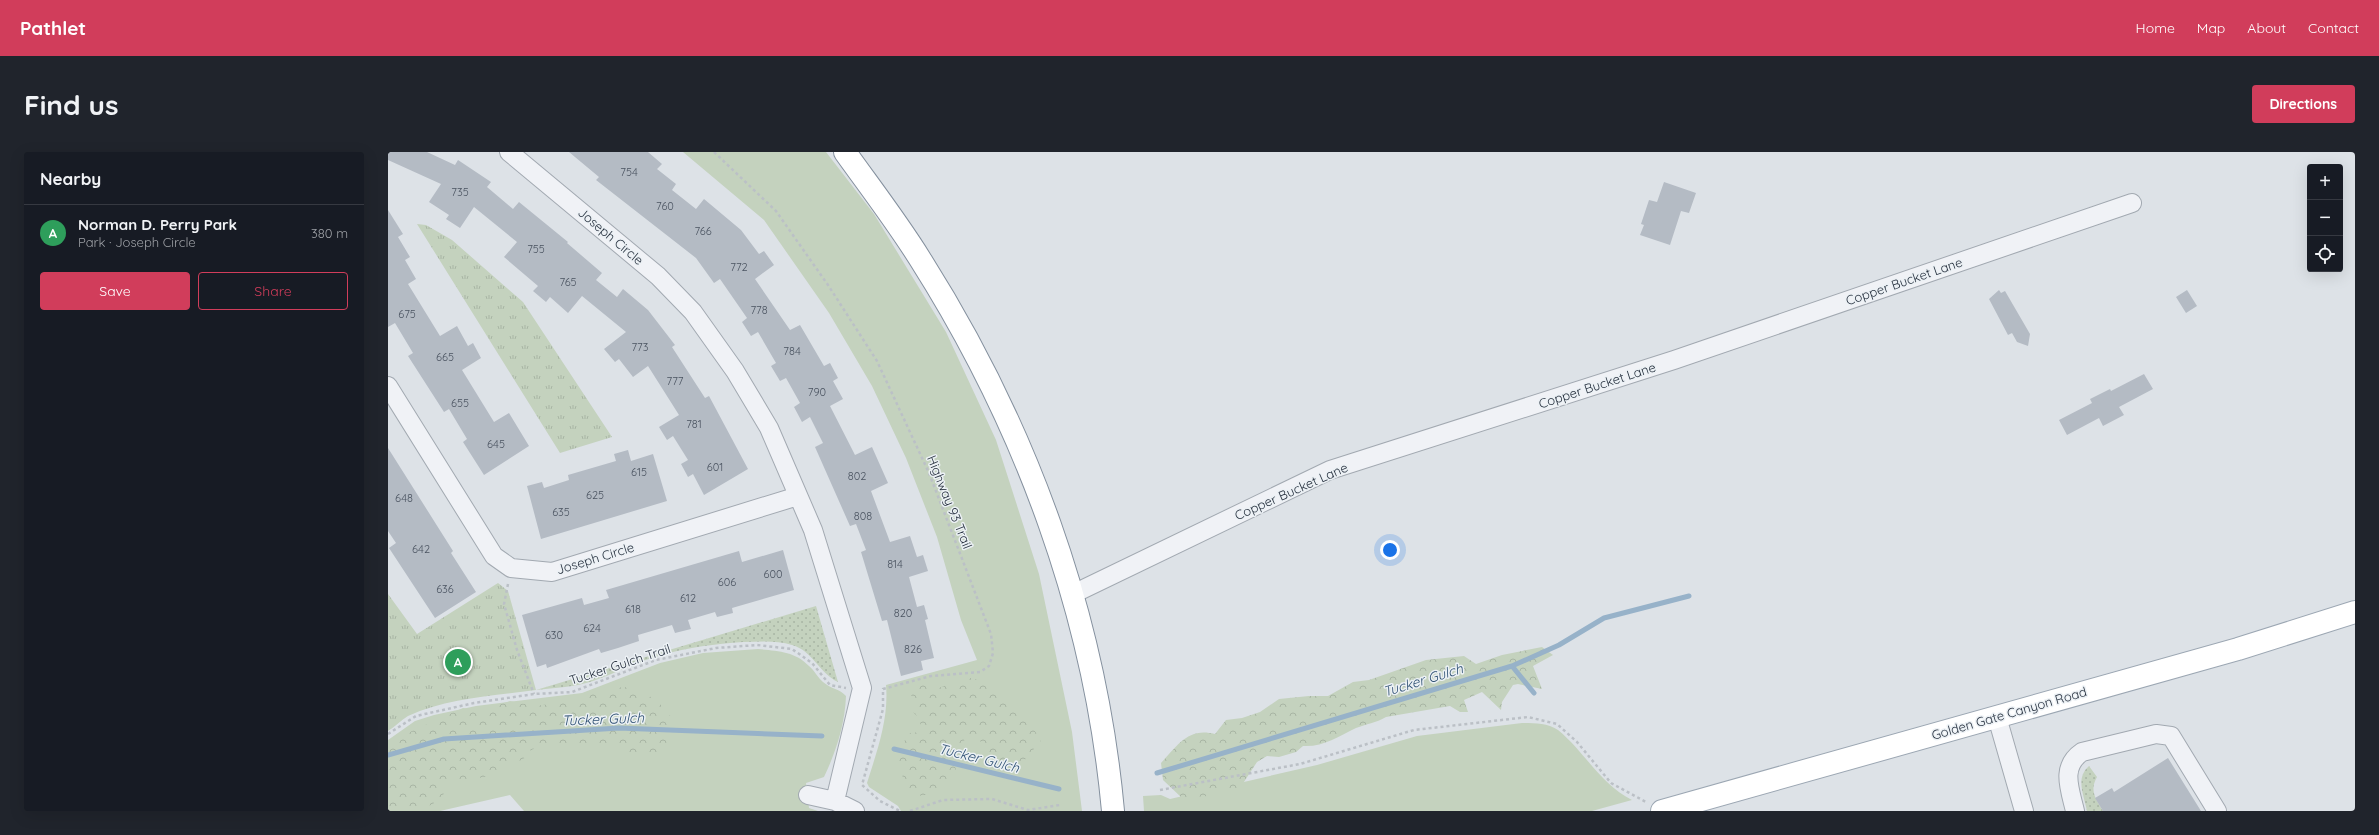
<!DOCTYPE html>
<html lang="en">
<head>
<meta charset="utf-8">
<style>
  body { margin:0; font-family:Quicksand,sans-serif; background:#20242c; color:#f1f3f6 }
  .controls { position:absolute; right:12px; top:12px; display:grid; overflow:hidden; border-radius:4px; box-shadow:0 4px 16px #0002 }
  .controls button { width:36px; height:36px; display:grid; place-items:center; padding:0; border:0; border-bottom:1px solid #363941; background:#171b24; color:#f1f3f6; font:20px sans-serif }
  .you { position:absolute; left:1002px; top:398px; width:14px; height:14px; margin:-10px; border:3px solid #fff; border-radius:50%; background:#1a73e8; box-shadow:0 0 0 6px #1a73e833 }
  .badge { display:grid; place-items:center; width:26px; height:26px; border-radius:50%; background:#d13d5b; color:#fff; font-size:13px; font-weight:700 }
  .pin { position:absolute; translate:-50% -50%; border:2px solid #fff; box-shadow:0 1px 4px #0006 }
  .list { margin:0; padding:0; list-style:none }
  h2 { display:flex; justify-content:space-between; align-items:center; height:52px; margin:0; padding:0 16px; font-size:17px }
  h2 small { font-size:13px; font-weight:400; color:#9ea1a6 }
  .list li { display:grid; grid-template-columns:26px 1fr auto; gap:12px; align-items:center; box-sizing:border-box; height:56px; padding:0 16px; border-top:1px solid #363941 }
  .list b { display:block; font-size:15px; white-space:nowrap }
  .list p { margin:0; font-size:13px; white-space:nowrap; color:#9ea1a6 }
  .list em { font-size:13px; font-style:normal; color:#9ea1a6 }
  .actions { display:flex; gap:8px; padding:12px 16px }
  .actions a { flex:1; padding:9px 0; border:1px solid #d13d5b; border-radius:4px; text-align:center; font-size:14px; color:#d13d5b }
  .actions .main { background:#d13d5b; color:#fff }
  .icon { flex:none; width:22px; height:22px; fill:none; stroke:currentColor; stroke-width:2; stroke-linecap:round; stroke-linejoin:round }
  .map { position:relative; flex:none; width:1967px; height:659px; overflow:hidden; border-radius:4px }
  header { display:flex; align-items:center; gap:24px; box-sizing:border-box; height:56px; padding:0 20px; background:#d13d5b; color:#fff }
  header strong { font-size:19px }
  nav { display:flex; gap:22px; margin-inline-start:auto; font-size:14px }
  .intro { display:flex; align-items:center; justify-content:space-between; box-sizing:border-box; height:96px; padding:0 24px }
  h1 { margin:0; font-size:28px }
  .button { padding:10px 18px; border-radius:4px; background:#d13d5b; color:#fff; font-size:14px; font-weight:700 }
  main { display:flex; gap:24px; padding:0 24px }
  aside { flex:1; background:#171b24; border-radius:4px; box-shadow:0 4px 16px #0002 }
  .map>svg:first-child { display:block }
</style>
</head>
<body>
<header>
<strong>Pathlet</strong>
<nav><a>Home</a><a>Map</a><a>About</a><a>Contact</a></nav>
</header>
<div class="intro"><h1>Find us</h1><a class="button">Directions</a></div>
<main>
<aside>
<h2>Nearby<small></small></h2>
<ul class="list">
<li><span class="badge" style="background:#2e9e5b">A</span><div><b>Norman D. Perry Park</b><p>Park · Joseph Circle</p></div><em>380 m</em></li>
</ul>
<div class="actions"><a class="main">Save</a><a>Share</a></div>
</aside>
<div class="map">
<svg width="1967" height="659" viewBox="0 0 1967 659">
  <defs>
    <pattern id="forest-crowns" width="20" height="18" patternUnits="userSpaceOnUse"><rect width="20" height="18" fill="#c4d2be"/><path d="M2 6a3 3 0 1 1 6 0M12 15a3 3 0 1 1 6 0" fill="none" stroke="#a8b5a4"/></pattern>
    <pattern id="park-tufts" width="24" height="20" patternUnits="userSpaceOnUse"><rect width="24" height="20" fill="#c4d2be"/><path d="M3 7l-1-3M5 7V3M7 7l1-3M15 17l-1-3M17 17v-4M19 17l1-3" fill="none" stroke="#a8b5a4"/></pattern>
    <pattern id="garden-dots" width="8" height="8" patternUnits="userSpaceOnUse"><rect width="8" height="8" fill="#c4d2be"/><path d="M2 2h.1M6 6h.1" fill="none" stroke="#a8b5a4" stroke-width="1.8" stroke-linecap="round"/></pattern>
  </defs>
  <rect width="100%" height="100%" fill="#dde2e7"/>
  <path fill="#c4d2be" d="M295,0H438L486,62L558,180L608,288L651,422L684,580L694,659H513L510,654L481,635L479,631C489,599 501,567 498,533L589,508L573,468L549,385L518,306L484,234L441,161L376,68Z
    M370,497C389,499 407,499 421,514C427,519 430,526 435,530C443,537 452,537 458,544C457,572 448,600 436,625L418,631L421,656L430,659H136L122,643L52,659H0V588L27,569L46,563L88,554L194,541L272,511L315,501Z
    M1134,571C1147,571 1159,571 1170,578C1197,600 1212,632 1244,648L1204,659H756L755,644L773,643L782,647L929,613L1029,584Z"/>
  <path fill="url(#forest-crowns)" d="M1154,495L1165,503L1145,514L1154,537L1130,532L1125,533L1114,550L1113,558L1094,540L1076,548L1080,560H1072L1062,554L998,565C988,571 978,572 968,576C949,585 936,595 915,594L908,600L891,605L879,604L869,610L852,636L820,644L794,646L775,628L773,611C790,593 800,575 827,582L838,568L854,566L872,560L891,547L921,544H940L965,530L981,528L1038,508L1076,504L1088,512L1114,503Z
    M583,526L594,529L605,540L622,547L634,558L653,589L647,592C646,604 632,613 620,614L605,607L590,586C578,584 573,590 566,600L568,620L560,629L558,635C545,640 526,652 517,635C514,630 515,625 514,620C511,612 505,609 505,600L510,598L522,581L532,580L534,575L528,563L521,556L525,535L535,531L550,536Z
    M237,535L268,547L284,566L277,598L268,603L257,605L215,593L148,596L141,599L140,604L109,622L60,633C52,659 23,659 0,659V594L24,579L75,556L92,559L122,549L147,554L184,549L200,542H213L226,536Z"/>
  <path fill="url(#park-tufts)" d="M29,72L38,73L64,88L135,150L224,285L172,301Z
    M110,431L120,439L148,538C106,544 59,546 20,564C13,568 7,575 0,579V442L29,482Z"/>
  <path fill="url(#garden-dots)" d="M428,454L450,530C431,521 425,499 404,493C388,488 371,490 355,490C328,492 300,495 274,503C250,509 228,521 205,529C187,535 167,536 148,538Z
    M1701,614L1709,625C1701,639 1708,647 1715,659H1699C1696,643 1687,626 1701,614Z"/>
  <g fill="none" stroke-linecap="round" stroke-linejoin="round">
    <path stroke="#97b2c9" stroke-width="5" d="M1124,514L1146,541
      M506,597L671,637
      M0,603L56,587L231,576L434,584
      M769,621L1124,514L1171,493L1216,466L1301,444"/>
  </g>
  <path fill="#b4bbc4" d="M0,0H39L67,13L70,8L103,30L99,35L125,57L131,50L180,90L179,91L214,121L208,128L229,145L235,137L260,158L287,193L284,195L317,246L321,244L360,317L316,343L305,322L300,325L293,312L300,308L285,284L279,288L271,275L291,263L260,214L245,225L231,207L227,210L216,197L238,180L194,144L180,161L162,145L158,150L145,139L150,134L116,105L129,90L86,55L72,76L58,67L61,63L41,50L53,32L0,8Z
    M181,0H260L274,12L269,17L288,32L284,38L308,57L316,47L353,78L371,102L376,99L386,113L367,127L402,178L412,173L436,214L442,211L450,226L445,229L455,247L442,254L467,303L484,295L500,331L483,339L502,390L522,384L529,405L535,403L540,419L521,425L529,455L536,453L540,467L537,468L546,506L533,509L535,518L513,524L499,468L494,469L473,400L478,398L468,372L462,374L427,295L435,291L422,265L414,270L406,255L412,251L398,226L392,229L383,214L388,211L370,180L363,184L354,170L359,166L332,127L326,131L308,106L208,28L211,25Z
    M1276,30L1308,41L1301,61L1293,59L1282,93L1252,83L1256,73L1253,72L1261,48L1269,50Z
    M0,58L15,82L10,85L22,105L17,108L28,127L20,132L52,184L69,174L80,194L85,191L93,206L74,218L106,270L121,261L141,294L96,323L75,290L79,287L61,257L56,260L20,204L25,201L7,171L0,175Z
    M1611,138L1613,141L1617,139L1642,182L1640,194L1629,190L1624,181L1620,183L1601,147Z
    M1799,138L1809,154L1798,161L1788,145Z
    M1756,222L1765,237L1731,255L1736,263L1715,274L1711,266L1679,283L1671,268L1704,251L1702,247L1722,237L1723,239Z
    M0,296L65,399L63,401L88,440L47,466L1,396L8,391L0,379Z
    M240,298L243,309L265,302L279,349L153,387L139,334L154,330L156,336L181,328L180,323L228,309L226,302Z
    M395,398L406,438L344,456L345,461L329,465L327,460L300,468L303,477L287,481L284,473L250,483L251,489L230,496L213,501L211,497L159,516L158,512L149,515L134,463L194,446L196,453L221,446L218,438L351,399L354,410Z
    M1780,606L1813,659H1715L1707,646L1724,636L1726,640Z"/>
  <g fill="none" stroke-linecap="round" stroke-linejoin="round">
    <defs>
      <path id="minor" d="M121,0L270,124L305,160L347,219L381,276L425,378L474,536L447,649
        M0,234L106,404L123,416L164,420L410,344
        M685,442L942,318L1286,208L1744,51
        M1609,565L1636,659
        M420,643L447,649L467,659
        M1687,659C1682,637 1672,615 1694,600L1768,582L1783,584L1829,659"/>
      <path id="major" d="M1274,659L1850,497L1967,460"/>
      <path id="highway" d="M457,0C482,35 509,70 532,107C638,274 707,462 725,659"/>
    </defs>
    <use href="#minor" stroke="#a2a9b1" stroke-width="20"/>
    <use href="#major" stroke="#9ca7b3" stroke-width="24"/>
    <use href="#highway" stroke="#84909e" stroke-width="24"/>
    <path stroke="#bbc0c6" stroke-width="2.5" stroke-dasharray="3 3" stroke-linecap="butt" d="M326,0L388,59L440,133L489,209L541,321L603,482L605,501L601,514L592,520L543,524L495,537V557L474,633L492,649L512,659
      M120,432L116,452L129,498L146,542
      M0,582L28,564L86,551L146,542L184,540L268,508L328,496L369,493L404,497L424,511L442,533L458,536
      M772,638L912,612L1026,578L1140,565L1169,572L1189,590L1223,631L1258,650
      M522,659L555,648L604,647L640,658L672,653"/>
    <use href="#minor" stroke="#f0f2f6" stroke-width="18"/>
    <use href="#major" stroke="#fff" stroke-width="22"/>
    <use href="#highway" stroke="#fff" stroke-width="22"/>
  </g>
  <g text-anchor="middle" stroke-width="3" stroke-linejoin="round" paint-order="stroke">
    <g font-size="11" fill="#4a5360">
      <text x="241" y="24">754</text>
      <text x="72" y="44">735</text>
      <text x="277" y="58">760</text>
      <text x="315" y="83">766</text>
      <text x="148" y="101">755</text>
      <text x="351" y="119">772</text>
      <text x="180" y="134">765</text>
      <text x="371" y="162">778</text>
      <text x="19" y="166">675</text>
      <text x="252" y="199">773</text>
      <text x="404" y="203">784</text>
      <text x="57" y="209">665</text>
      <text x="287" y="233">777</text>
      <text x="429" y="244">790</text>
      <text x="72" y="255">655</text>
      <text x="306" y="276">781</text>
      <text x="108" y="296">645</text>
      <text x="327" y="319">601</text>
      <text x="251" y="324">615</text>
      <text x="469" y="328">802</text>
      <text x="207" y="347">625</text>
      <text x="16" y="350">648</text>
      <text x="173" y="364">635</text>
      <text x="475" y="368">808</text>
      <text x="33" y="401">642</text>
      <text x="507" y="416">814</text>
      <text x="385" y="426">600</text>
      <text x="339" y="434">606</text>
      <text x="57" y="441">636</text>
      <text x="300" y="450">612</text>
      <text x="245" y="461">618</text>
      <text x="515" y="465">820</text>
      <text x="204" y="480">624</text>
      <text x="166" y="487">630</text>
      <text x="525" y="501">826</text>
    </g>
    <g font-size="13" fill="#26303e" stroke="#ecf1f5">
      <text transform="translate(223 84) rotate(40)" y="5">Joseph Circle</text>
      <text transform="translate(1516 129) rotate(-19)" y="5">Copper Bucket Lane</text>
      <text transform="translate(1209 233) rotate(-18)" y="5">Copper Bucket Lane</text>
      <text transform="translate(903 339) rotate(-24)" y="5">Copper Bucket Lane</text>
      <text transform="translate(562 350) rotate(68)" y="5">Highway 93 Trail</text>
      <text transform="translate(207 406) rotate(-17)" y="5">Joseph Circle</text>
      <text transform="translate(232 512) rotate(-18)" y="5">Tucker Gulch Trail</text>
      <text transform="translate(1621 561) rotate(-16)" y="5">Golden Gate Canyon Road</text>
    </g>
    <g font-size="14" font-style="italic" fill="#2f5173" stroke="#ecf1f5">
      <text transform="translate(1035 528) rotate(-17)" y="5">Tucker Gulch</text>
      <text transform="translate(215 567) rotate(-2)" y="5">Tucker Gulch</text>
      <text transform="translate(591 606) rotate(14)" y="5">Tucker Gulch</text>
    </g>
  </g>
</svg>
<div class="controls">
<button>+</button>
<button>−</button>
<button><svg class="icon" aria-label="locate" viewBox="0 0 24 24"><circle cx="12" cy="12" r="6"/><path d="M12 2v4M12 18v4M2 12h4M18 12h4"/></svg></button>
</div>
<div class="you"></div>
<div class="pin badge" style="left:70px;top:510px;background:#2e9e5b">A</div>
</div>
</main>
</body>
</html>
